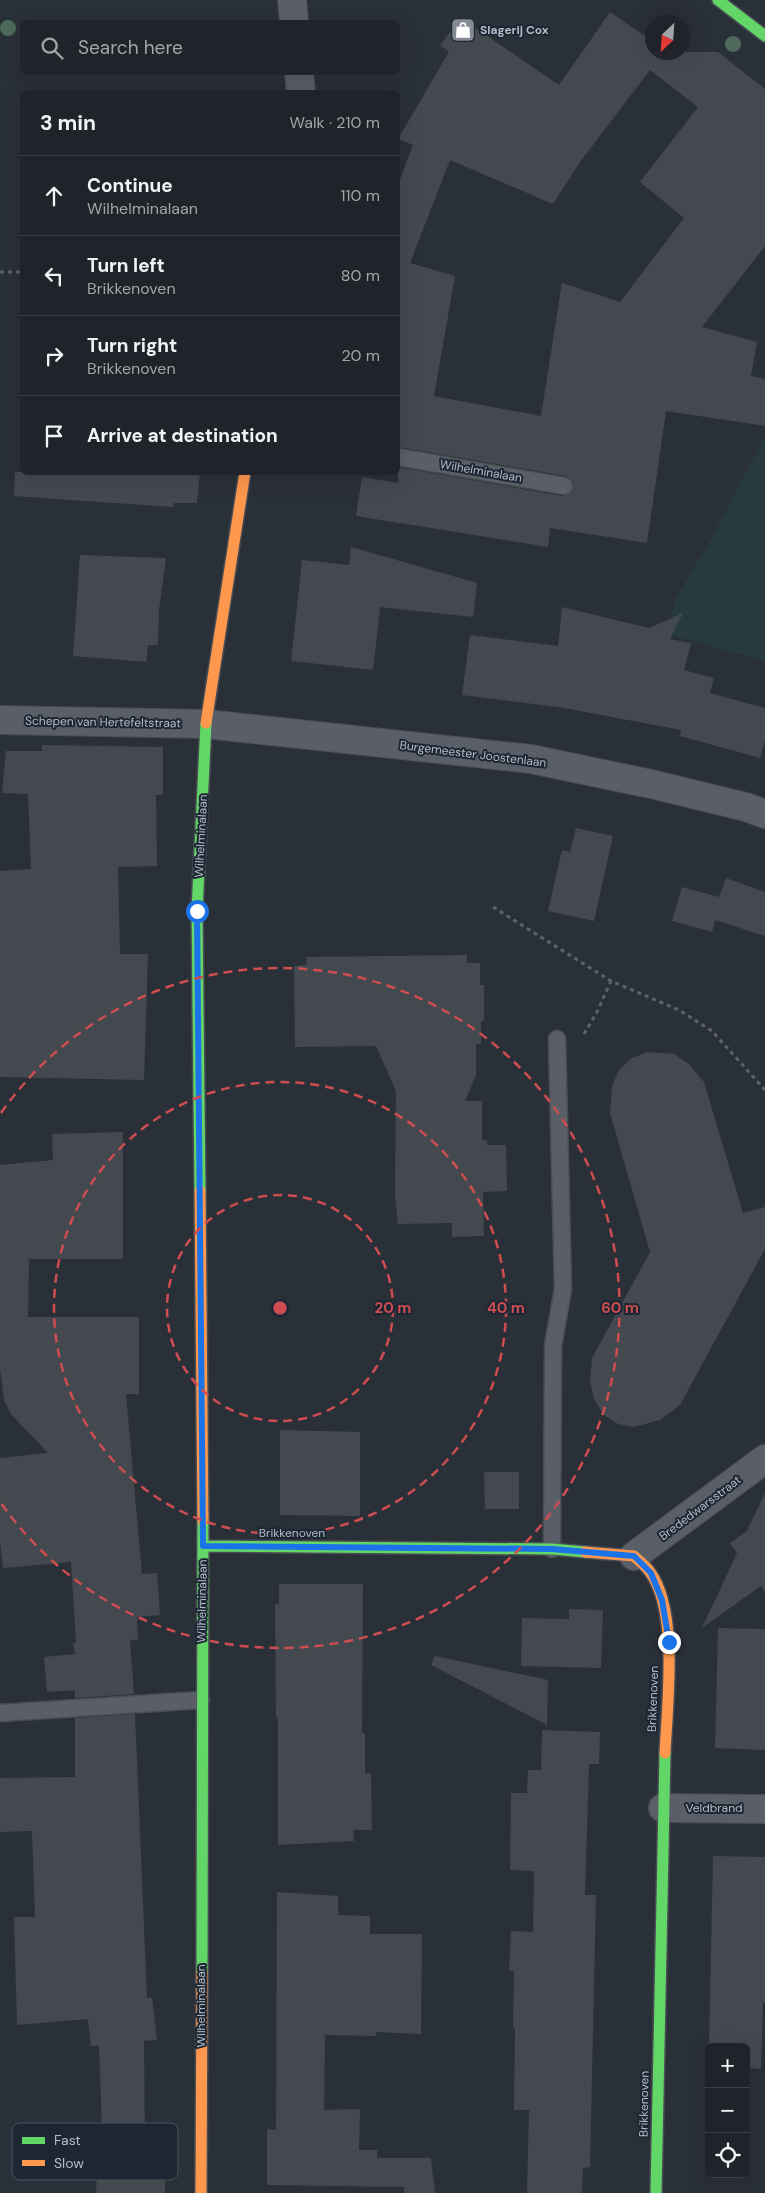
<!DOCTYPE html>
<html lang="en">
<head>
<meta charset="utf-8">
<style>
  body { margin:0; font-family:"DM Sans",sans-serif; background:#282c32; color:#f1f3f6 }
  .controls { position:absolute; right:15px; bottom:15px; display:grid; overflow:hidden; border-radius:8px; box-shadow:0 5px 20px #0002 }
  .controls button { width:45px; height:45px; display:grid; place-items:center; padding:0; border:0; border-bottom:1px solid #3d4147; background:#20242a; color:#f1f3f6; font:25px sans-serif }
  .compass { position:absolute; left:645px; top:15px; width:45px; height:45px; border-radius:50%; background:#20242a; box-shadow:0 5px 20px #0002; rotate:205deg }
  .stop { position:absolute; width:15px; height:15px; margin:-11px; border:4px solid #1a73e8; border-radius:50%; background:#fff }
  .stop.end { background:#1a73e8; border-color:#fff; box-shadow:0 1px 5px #0008 }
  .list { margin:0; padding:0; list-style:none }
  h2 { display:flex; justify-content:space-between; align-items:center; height:65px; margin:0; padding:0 20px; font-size:21px }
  h2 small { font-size:16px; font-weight:400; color:#a2a4a8 }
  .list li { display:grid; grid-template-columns:32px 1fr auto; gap:15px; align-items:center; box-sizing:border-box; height:80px; padding:0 20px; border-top:1px solid #3d4147 }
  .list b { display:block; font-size:19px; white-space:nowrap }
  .list p { margin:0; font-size:16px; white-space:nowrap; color:#a2a4a8 }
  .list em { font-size:16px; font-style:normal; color:#a2a4a8 }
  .icon { flex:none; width:28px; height:28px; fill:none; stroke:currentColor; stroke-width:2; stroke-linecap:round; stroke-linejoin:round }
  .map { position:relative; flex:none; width:765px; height:2193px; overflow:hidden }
  .search { position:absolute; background:#20242a; box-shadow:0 5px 20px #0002; left:20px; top:20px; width:380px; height:55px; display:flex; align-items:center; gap:12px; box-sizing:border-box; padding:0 18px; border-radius:8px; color:#a2a4a8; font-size:19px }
  .panel { position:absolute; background:#20242a; box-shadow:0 5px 20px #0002; left:20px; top:90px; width:380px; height:385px; border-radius:8px }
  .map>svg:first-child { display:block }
</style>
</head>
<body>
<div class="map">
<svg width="765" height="2193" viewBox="0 0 765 2193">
  <rect width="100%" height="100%" fill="#2a3038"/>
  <path fill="#273a3e" d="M765,437V661L667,634L675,599L709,543Z"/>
  <path fill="#444950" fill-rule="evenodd" d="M610,12L652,41V52H718L765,89V246L702,327L757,342L751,376L765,379V426L666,411L647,543L550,528L548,547L356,516L362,477L398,483V467L562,496L572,492L573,482L566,476L398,447V185L413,145L398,139L449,52L440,45L461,18L559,85ZM650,70L698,107L640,182L684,218L620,302L562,283L541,416L434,396L455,276L410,263L450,160L553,204L580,162Z
    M15,472H200L197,503H174L173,507L14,496Z
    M351,547L477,583L473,617L380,607L373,670L291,661L302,560L349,565Z
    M80,555L166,558L159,610L158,645H148L146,662L73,656Z
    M562,607L649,628L683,613L670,639L691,643L684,670L714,678L710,693L765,708V740L760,758L680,736L681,730L564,708L462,695L470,635L558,646Z
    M42,745L163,747V795H156L157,866L118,867L120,954H148L144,1080L0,1077V871L31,869L28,794L2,793L6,751H42Z
    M576,828L613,836L594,921L548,911L562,850L570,852Z
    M726,878L765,892V936L715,920L712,932L672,921L682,887L719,897Z
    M467,955V963H480V985H484V1021H481V1044H476V1075L465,1101H482V1140H487V1145H506L507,1191L483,1192L484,1236L452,1237V1223L398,1224L395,1194L396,1091L376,1046L295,1047L294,966L307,965L306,957Z
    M648,1052L674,1054L689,1064L704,1082L743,1213L765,1207V1249L680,1405L660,1420L634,1427L618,1424L603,1414L594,1399L590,1382L592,1358L650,1252L610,1113L612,1086L619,1070L632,1058Z
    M123,1132V1259H29L28,1317H139V1394H126L142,1574L157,1573L160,1615L137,1617L138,1639L130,1641L134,1694L75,1698V1690L47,1692L44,1657L75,1654L73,1643H76L71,1562L3,1568L0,1542V1458L48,1453L10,1413L4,1400L0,1368V1165L53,1160L52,1134Z
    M280,1430L360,1432V1516L280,1515Z
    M484,1472H519V1509H485Z
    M765,1493V1592L761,1586L702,1628L737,1553L730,1543L747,1531Z
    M279,1584H363L362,1733H365V1773H371L372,1830H353L354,1841L278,1845V1717H276L275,1604H279Z
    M569,1609L603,1610L601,1668L521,1666L522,1618L569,1619Z
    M718,1628L765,1629V1750L715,1748Z
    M435,1656L548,1680L547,1725L431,1665Z
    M135,1714L147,1998H152L157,2040L144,2041L145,2152L165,2151V2193H96L98,2154H103L99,2046H91L88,2019L17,2025L14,1917H35L32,1831L0,1832V1778L75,1777V1718Z
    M542,1730L600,1732L599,1764H589L585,1895H596L590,2167L583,2168L582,2193H527L529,2110H514L515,2028H513L514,1971H509L511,1931L533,1932L534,1871L510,1870L511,1793H527L528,1770H541Z
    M713,1856L765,1857V2003H763L761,2069L746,2068V2047H709Z
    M277,1892L338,1896V1915L370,1916V1934H422L421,2034L376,2032V2036L325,2035L324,2110L360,2109L359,2150H377V2158H431L435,2193H404V2187L267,2185V2129L276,2130Z"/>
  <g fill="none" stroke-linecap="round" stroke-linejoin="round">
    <defs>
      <path id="lane" d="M398,457L564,486
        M552,1549L553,1346L563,1289L557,1039
        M0,1713L201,1700"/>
      <path id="street" d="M292,0L294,22
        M299,72L301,92
        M0,720L206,724L531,759L651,784L746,807L765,814
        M634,1556L765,1459
        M663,1808L765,1809"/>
      <path id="fast" d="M718,0L765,36
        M200,1191L197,911L206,723
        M203,1546L552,1549L585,1552
        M202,1972L203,1521
        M656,2193L665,1753"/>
      <path id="slow" d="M206,723L245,472
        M200,1191L203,1521
        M585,1552L634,1556C639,1561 646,1566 650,1572C679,1611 667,1707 665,1753
        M201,2193L202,1972"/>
    </defs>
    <use href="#lane" stroke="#484c53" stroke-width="19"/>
    <use href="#street" stroke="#484c53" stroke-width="30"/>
    <use href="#fast" stroke="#484c53" stroke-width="14"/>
    <use href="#slow" stroke="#484c53" stroke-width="14"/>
    <path stroke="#5d636a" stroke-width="3" stroke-dasharray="4 4" stroke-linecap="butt" d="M0,272H22
      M493,907L611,981L679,1010L712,1031L765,1090
      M584,1034L597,1012L611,981"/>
    <use href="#lane" stroke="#5a5e66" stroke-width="16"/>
    <use href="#street" stroke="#5a5e66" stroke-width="28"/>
    <use href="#fast" stroke="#63d668" stroke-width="11"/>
    <use href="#slow" stroke="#ff974d" stroke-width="11"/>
  </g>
  <g fill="#4e6a5a">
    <circle cx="8" cy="28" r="8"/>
    <circle cx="733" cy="44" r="8"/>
  </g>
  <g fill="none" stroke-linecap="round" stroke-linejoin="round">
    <path stroke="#1a73e8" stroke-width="6" d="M197,911L203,1546L552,1549L634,1556L651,1573L662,1600L669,1642"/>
  </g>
  <g fill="none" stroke="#ce4d50" stroke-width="2.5" stroke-dasharray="9 6">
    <circle cx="280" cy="1308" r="113"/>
    <circle cx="280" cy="1308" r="226"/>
    <path d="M1 1113A340 340 0 1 1 1 1503"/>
  </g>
  <defs>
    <symbol id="shop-square" viewBox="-11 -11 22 22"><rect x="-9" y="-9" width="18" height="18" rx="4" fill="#848b96" stroke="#1d2633"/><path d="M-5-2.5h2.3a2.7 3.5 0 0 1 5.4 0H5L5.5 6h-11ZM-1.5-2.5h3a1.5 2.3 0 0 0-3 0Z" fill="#fff"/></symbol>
  </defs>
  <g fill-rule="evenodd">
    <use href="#shop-square" x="449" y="16" width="28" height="28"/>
  </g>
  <g text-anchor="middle" stroke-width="4" stroke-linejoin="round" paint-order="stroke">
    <g font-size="12" font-weight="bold" fill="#b4bcc9" stroke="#1d2633" text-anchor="start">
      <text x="480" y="34">Slagerij Cox</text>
    </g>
    <g font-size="12" fill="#b4bcc9" stroke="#1d2633">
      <text transform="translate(481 471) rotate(10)" y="4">Wilhelminalaan</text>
      <text transform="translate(103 722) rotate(1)" y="4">Schepen van Hertefeltstraat</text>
      <text transform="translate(473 754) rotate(7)" y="4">Burgemeester Joostenlaan</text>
      <text transform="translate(201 836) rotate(-87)" y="4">Wilhelminalaan</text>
      <text transform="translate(700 1508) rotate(-37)" y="4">Brededwarsstraat</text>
      <text x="292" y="1537">Brikkenoven</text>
      <text transform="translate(202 1601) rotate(-89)" y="4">Wilhelminalaan</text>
      <text transform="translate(653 1699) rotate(-88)" y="4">Brikkenoven</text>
      <text x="714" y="1812">Veldbrand</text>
      <text transform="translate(201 2006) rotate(-90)" y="4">Wilhelminalaan</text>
      <text transform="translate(644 2104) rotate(-89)" y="4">Brikkenoven</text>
    </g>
  </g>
  <rect x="12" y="2123" width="166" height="57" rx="8" fill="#1d2633" stroke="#4a5360" stroke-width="1"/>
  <rect x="22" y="2137" width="23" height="7" fill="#63d668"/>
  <rect x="22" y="2160" width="23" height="6" fill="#ff974d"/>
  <g font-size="14" fill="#b4bcc9">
    <text x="54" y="2145">Fast</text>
    <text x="54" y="2168">Slow</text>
  </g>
  <circle cx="280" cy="1308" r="8" fill="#ce4d50" stroke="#1d2633" stroke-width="2.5"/>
  <g font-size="15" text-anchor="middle" font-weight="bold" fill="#ce4d50" stroke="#1d2633" stroke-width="4" stroke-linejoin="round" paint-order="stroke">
    <text x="393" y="1313">20 m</text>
    <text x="506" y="1313">40 m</text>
    <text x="620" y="1313">60 m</text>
  </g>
</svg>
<div class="controls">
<button>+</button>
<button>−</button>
<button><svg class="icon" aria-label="locate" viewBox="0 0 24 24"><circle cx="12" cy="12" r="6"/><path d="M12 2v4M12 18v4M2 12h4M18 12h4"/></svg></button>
</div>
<svg class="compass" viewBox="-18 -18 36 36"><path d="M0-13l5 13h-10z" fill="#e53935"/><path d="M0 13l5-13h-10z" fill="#a2a4a8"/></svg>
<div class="stop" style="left:197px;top:911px"></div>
<div class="stop end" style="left:669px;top:1642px"></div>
<div class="search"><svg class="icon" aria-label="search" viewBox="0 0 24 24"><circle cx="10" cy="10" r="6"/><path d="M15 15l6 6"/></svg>Search here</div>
<section class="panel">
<h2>3 min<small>Walk · 210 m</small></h2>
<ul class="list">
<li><svg class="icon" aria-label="ahead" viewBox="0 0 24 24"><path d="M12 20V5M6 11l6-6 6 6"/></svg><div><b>Continue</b><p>Wilhelminalaan</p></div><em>110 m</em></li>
<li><svg class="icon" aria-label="left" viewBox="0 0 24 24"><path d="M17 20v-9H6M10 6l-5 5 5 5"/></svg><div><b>Turn left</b><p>Brikkenoven</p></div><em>80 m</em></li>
<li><svg class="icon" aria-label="right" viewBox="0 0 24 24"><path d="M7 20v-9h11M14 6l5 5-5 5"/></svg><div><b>Turn right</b><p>Brikkenoven</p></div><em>20 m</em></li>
<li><svg class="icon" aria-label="arrive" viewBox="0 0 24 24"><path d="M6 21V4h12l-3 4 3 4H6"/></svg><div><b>Arrive at destination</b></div></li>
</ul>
</section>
</div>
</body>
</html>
